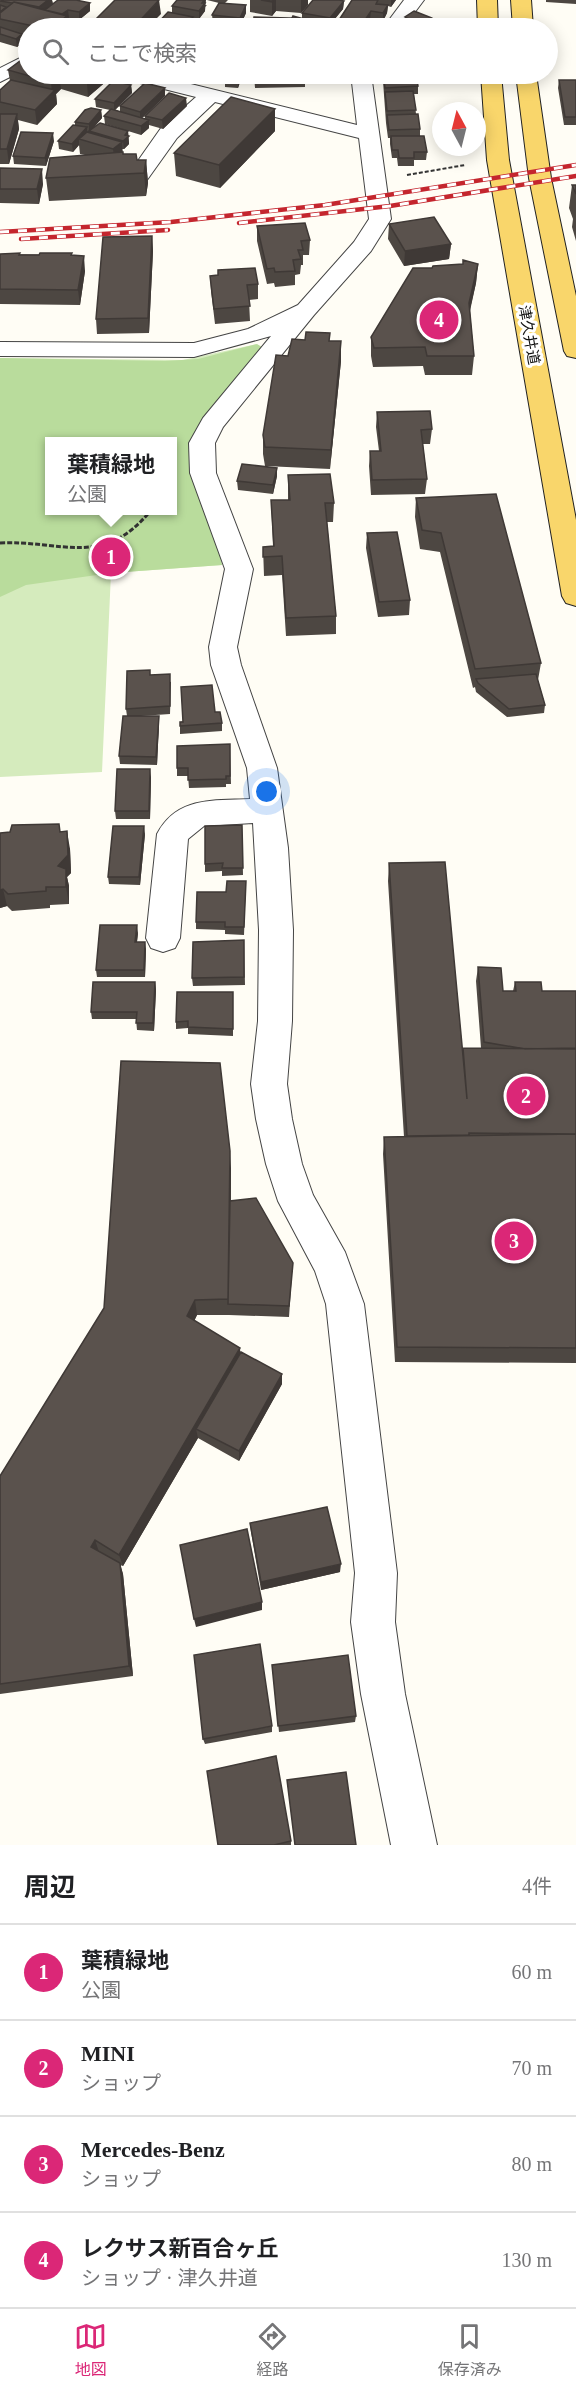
<!DOCTYPE html>
<html lang="ja">
<head>
<meta charset="utf-8">
<style>
  body { margin:0; font-family:"Times New Roman","Noto Sans JP",serif; background:#f2f2f2; color:#202124 }
  .compass { position:absolute; left:432px; top:102px; width:54px; height:54px; border-radius:50%; background:#fff; box-shadow:0 3px 15px #0003; rotate:353deg }
  .you { position:absolute; left:267px; top:792px; width:21px; height:21px; margin:-15px; border:4px solid #fff; border-radius:50%; background:#1a73e8; box-shadow:0 0 0 9px #1a73e833 }
  .badge { display:grid; place-items:center; width:39px; height:39px; border-radius:50%; background:#db2777; color:#fff; font-size:20px; font-weight:700 }
  .pin { position:absolute; translate:-50% -50%; border:3px solid #fff; box-shadow:0 2px 6px #0006 }
  .popup { position:absolute; left:45px; top:437px; width:132px; height:78px; box-sizing:border-box; display:grid; place-content:center; border-radius:0px; background:#fff; filter:drop-shadow(0 2px 4px #0005); font-size:20px; white-space:nowrap; color:#757577 }
  .popup b { font-size:22px; color:#202124 }
  .popup::after { content:''; position:absolute; left:50%; top:100%; margin-left:-12px; border:12px solid transparent; border-top-color:#fff }
  .list { margin:0; padding:0; list-style:none }
  h2 { display:flex; justify-content:space-between; align-items:center; height:78px; margin:0; padding:0 24px; font-size:26px }
  h2 small { font-size:20px; font-weight:400; color:#757577 }
  .list li { display:grid; grid-template-columns:39px 1fr auto; gap:18px; align-items:center; box-sizing:border-box; height:96px; padding:0 24px; border-top:2px solid #e0e0e0 }
  .list b { display:block; font-size:22px; white-space:nowrap }
  .list p { margin:0; font-size:20px; white-space:nowrap; color:#757577 }
  .list em { font-size:20px; font-style:normal; color:#757577 }
  .icon { flex:none; width:33px; height:33px; fill:none; stroke:currentColor; stroke-width:2; stroke-linecap:round; stroke-linejoin:round }
  .map { position:relative; flex:none; width:576px; height:1845px; overflow:hidden }
  .search { position:absolute; background:#fff; box-shadow:0 3px 15px #0003; left:18px; right:18px; top:18px; height:66px; display:flex; align-items:center; gap:15px; box-sizing:border-box; padding:0 21px; border-radius:33px; color:#757577; font-size:22px }
  .sheet { height:462px; background:#fff }
  nav { display:flex; justify-content:space-around; align-items:center; box-sizing:border-box; height:84px; border-top:2px solid #e0e0e0; background:#fff; font-size:16px; color:#757577 }
  nav a { display:grid; justify-items:center; gap:3px }
  nav .on { color:#db2777 }
  .map>svg:first-child { display:block }
</style>
</head>
<body>
<div class="map">
<svg width="576" height="1845" viewBox="0 0 576 1845">
  <rect width="100%" height="100%" fill="#fffdf5"/>
  <path fill="#d5ebbd" fill-rule="evenodd" d="M257,344L191,442L222,565L111,573L102,772L0,777V358L183,360ZM50,442H172V510H50Z"/>
  <path fill="#b9dc9c" fill-rule="evenodd" d="M257,344L267,350L201,422L222,565L111,573L26,585L0,597V358L165,361L198,359ZM50,442H172V510H50Z"/>
  <g fill="none" stroke-linecap="round" stroke-linejoin="round">
    <defs>
      <path id="street" d="M404,0H424L403,28H383Z
        M204,21L211,23L213,28H192L195,24Z
        M28,54V68L0,82V68Z
        M117,74H150L357,125L351,74H371L391,219L371,251L314,315L223,427L215,443L216,473L253,569L237,647L241,665L277,768L288,848L293,930L292,1021L287,1084L292,1119L302,1164L313,1195L345,1252L364,1304L397,1573L395,1622L405,1694L437,1845H391L361,1694L351,1622L355,1573L326,1304L315,1271L278,1201L266,1164L256,1119L251,1084L258,1021L259,930L253,823L204,826L188,839L180,938L175,948L163,952L151,948L146,938L157,834C177,796 213,801 250,799L247,768L211,665L209,647L225,569L190,473L189,443L203,418L271,336L194,357L0,356V342L194,343L248,329L298,305L354,242L369,219L359,138L215,102L177,138L147,180L139,182L131,180L128,175L161,128L196,97L120,78Z"/>
      <path id="primary" d="M477,0H497L498,28H478Z
        M511,0H531L533,28H513Z
        M481,74H501L509,160L576,520V606L566,603L562,596L487,160Z
        M516,74H536L551,178L576,296V358L567,356L564,351L529,178Z"/>
    </defs>
    <use href="#street" stroke="#444" stroke-width="2"/>
    <use href="#primary" stroke="#222" stroke-width="2"/>
    <path stroke="#333" stroke-width="2" stroke-dasharray="4 2" stroke-linecap="butt" d="M407,175L465,165"/>
    <path stroke="#333" stroke-width="3" stroke-dasharray="5 2" stroke-linecap="butt" d="M0,543C62,540 104,569 151,510"/>
    <use href="#street" fill="#fff" fill-rule="evenodd"/>
    <use href="#primary" fill="#f9d66b" fill-rule="evenodd"/>
    <defs>
      <path id="rail" d="M239,223L390,206L576,176
        M0,232L171,222L325,205L576,165
        M21,239L168,230"/>
    </defs>
    <use href="#rail" stroke="#c4262e" stroke-width="4.5"/>
    <use href="#rail" stroke="#fff" stroke-width="3" stroke-dasharray="9" stroke-linecap="butt"/>
  </g>
  <path fill="#4d4742" d="M52,0L53,4L90,11L79,20L69,18L68,19L69,28H28V39L23,38V42L17,47L0,42V1Z
    M207,0H228L225,3L246,13L240,26L213,23L212,15L219,3Z
    M250,0H308V5L301,13L276,11L272,16L250,12Z
    M351,0H396L391,7L388,6L387,13L383,21L370,19L364,28H339V20L352,0Z
    M546,0H576V4L546,2Z
    M344,1L343,9L329,26L302,18V13Z
    M207,5L205,7V11L199,19L193,18V25L189,28H153L172,13V6Z
    M405,17L433,21V28H397V24L405,19Z
    M8,70L109,74V79L88,97L61,89L56,94L57,104L37,125L18,120L19,129L9,164H0V90L10,81Z
    M196,74H225L222,78Z
    M254,74H305V87L255,88Z
    M383,74H430V77H417L418,86V94H414L416,114L420,129V136L427,152L426,160H414V166H398L397,158H392L390,144V138H388L386,123L383,81Z
    M225,79H241L238,88L225,87Z
    M559,80H576V125H564L558,88Z
    M131,85L132,93L115,110L120,112V106L165,96L142,118L145,119V116L187,106L163,129L149,125V128L141,135L105,124L104,116L110,110L96,107L95,99Z
    M275,109V131L220,188L176,176L174,153Z
    M101,110L102,118L94,127L128,131L129,144L124,149H122L123,154L137,160H146L148,183L146,196L49,201L46,178L85,155L80,154L79,145L73,152L59,149L58,141L75,125V122Z
    M54,141L46,166L14,164L13,156Z
    M0,168L43,184L39,204L0,203Z
    M572,185H576V241L572,227L573,219L569,208Z
    M389,224L451,244L449,259L404,266L388,239Z
    M257,226L310,240L309,255H303V265H301L300,274L295,275V285L275,287L274,283L267,284L257,241Z
    M152,236L153,251L149,333L97,334L96,319Z
    M0,254L72,255L85,271L80,305L0,304Z
    M478,264L476,283L470,311L474,356L472,375H425L423,366L373,367L371,356V337L432,268Z
    M210,276L258,284V299L249,300L250,321L215,324L211,291Z
    M330,341H341V361L330,469L265,466L263,454V435L288,356Z
    M377,412L432,429L430,444H423L427,479L425,494L371,495L369,466L370,451H379L376,427Z
    M277,468V476L273,494L238,490L237,481Z
    M288,475L334,503L333,522H327L336,616V634L286,636L282,575L264,576L263,547L273,546L271,500H288Z
    M416,498L541,663L538,680L545,705L544,713L507,717L476,692L475,687L473,688L440,552L420,549L415,517Z
    M367,533L410,600L409,615L378,617L366,548Z
    M150,675L171,682L170,714L141,716H159V724L157,765L120,764L119,756L127,716L126,709Z
    M215,712L222,723V731L180,734V722Z
    M230,744L231,784H226V787L189,788L188,776H177V768Z
    M151,777L150,819H116L115,811Z
    M242,825L243,875L222,876V871L205,872V864Z
    M60,832L70,849L71,873L67,877L69,886V904L50,905V908L12,911L7,906L0,908V833Z
    M145,834L140,885L109,884L108,877Z
    M389,863L463,1054V1048H481L476,981L478,967L503,991H513L515,982L542,991H576V1363L395,1362L383,1154L384,1137H404L388,881Z
    M246,881L244,935L225,934V930L196,929V922L226,892Z
    M138,933L137,942L146,949L145,977H97L96,970Z
    M244,940L245,985L193,986L192,978Z
    M155,982L156,990L154,1031L137,1030L136,1019H92L91,1012Z
    M233,992V1036L188,1034V1028L176,1029V1022Z
    M231,1168V1201L292,1274L289,1317L229,1315H197L194,1321L241,1352L282,1384L239,1461L198,1438L123,1566L120,1565L123,1574L133,1676L0,1694V1476Z
    M250,1523L340,1572L261,1590L251,1532Z
    M272,1665L356,1716L355,1722L279,1732Z
    M272,1726V1732L205,1744L203,1739Z
    M291,1841V1845H218Z"/>
  <path fill="#3f3936" d="M48,0H52L53,5L40,15L39,7Z
    M159,0L161,14L147,28H133Z
    M204,0H206L205,11L199,19V11L202,3Z
    M273,0H276V11L272,16V2Z
    M301,0H308V5L301,13Z
    M391,0H396L391,7Z
    M344,1L343,9L329,26L330,18Z
    M90,3V11L79,20V12Z
    M246,5V13L240,26V18Z
    M388,5L387,13L383,21V13Z
    M68,10L69,18L68,19L69,28H51L61,15Z
    M371,11L370,19L364,28H363V23Z
    M193,17V25L189,28H179Z
    M433,21V28H422Z
    M22,34L23,42L17,47L16,39Z
    M98,74H109V79L88,97L87,83Z
    M240,74H241V79L238,88V80Z
    M59,75L61,89L56,94L57,104L37,125L35,110L52,93L51,82Z
    M131,85L132,93L114,111V103Z
    M165,88V96L140,120V112Z
    M186,98L187,106L163,129L162,120Z
    M275,109V131L220,188L219,165Z
    M101,110L102,118L91,131H89V124Z
    M17,114L19,129L9,164L7,149Z
    M149,120V128L141,135V126Z
    M87,127V136L79,139V145L73,152L72,144Z
    M128,131L129,144L124,149L123,141L125,135Z
    M53,133L54,141L46,166L45,158Z
    M122,142L123,157L115,164L113,149Z
    M146,160L148,183L146,196L144,173Z
    M42,169L43,184L39,204L37,189Z
    M152,236L153,251L149,333L148,318Z
    M451,244L449,259L404,266L405,251Z
    M84,256L85,271L80,305L78,290Z
    M478,264L476,283L467,322L469,303Z
    M341,341V361L330,469L331,450Z
    M277,468V476L273,494V485Z
    M159,716V724L157,765L156,757Z
    M150,769L151,777L150,819L149,811Z
    M144,826L145,834L140,885L139,877Z
    M67,831L70,849L71,873L67,877L69,886V904L66,887L58,866Z
    M3,889L7,906L0,908V890Z
    M137,925L138,933L136,949L135,942Z
    M145,942L146,949L145,977L144,970Z
    M155,982L156,990L154,1031L153,1023Z
    M230,1151L231,1168L229,1304L228,1299Z
    M195,1300L197,1315L189,1332L187,1316Z
    M240,1348L241,1363L196,1429L198,1438L123,1566L119,1555Z
    M282,1374V1384L239,1461V1451Z
    M95,1540L99,1552L91,1547Z
    M120,1563L123,1574L133,1676L129,1666Z
    M341,1564L340,1572L261,1590V1582Z
    M262,1602V1610L196,1627L194,1619Z"/>
  <path fill="#5a524d" stroke="#3f3936" stroke-width="1.5" d="M2,0H48L39,7L14,2L12,3L0,1Z
    M58,0H76L90,3L79,12L68,10L62,14L45,10Z
    M115,0H159L133,28H87Z
    M177,0H204L202,3H205L199,11L172,6Z
    M261,0H273L272,2Z
    M313,0H339L344,1L330,18L302,13Z
    M352,0H378L376,4L388,5L383,13L371,11L363,23L339,20Z
    M14,2L67,16L51,28H43L0,19V13Z
    M219,3L246,5L240,18L212,15Z
    M0,5L6,7L0,12Z
    M414,11L432,18L433,21L422,28H408L397,24L407,18L405,17Z
    M168,12L193,17L179,28H153Z
    M293,16L304,19L292,18Z
    M254,17L323,19V28H253Z
    M210,25L235,28H208Z
    M0,27L22,34L16,39L0,34Z
    M28,55V74H98L87,83L59,75L51,82L8,70Z
    M227,74H240L238,80L225,79Z
    M383,74H416L418,86L385,88Z
    M11,80L55,90L35,110L0,102V90Z
    M559,80H576V117H565Z
    M113,81L131,85L114,103L95,99Z
    M145,83L165,88L140,112L120,106Z
    M413,91L416,110L387,111L385,92Z
    M169,93L186,98L162,120L145,116Z
    M231,97L275,109L219,165L174,153Z
    M91,108L101,110L89,124L75,122L85,110Z
    M111,109L149,120L141,126L104,116Z
    M0,114H17L7,149H0Z
    M418,114L420,129L389,130L387,115Z
    M100,123L128,131L125,135L129,136L123,141L89,131Z
    M73,125L87,127L72,144L58,141Z
    M21,132L53,133L45,158L13,156Z
    M87,132L122,142L113,149L79,139Z
    M391,136H424L427,152H414V158H399L398,150H392Z
    M123,152V154H136L137,160H146L144,173L46,178L50,158Z
    M0,168L42,169L37,189H0Z
    M572,185H576V194Z
    M434,217L451,244L405,251L389,224Z
    M305,223L310,240L301,241L303,250H298L301,259L293,260L295,271L275,272L274,268L267,269L257,226Z
    M152,236L148,318L96,319L103,237Z
    M20,253L19,255H39L40,253H72L71,255L84,256L78,290L0,289V254Z
    M463,260L478,264L469,303L474,356H427L425,347L374,348L371,337L413,268H432L433,266L463,264Z
    M255,268L258,284L247,285L250,306L214,309L210,276L218,275V270Z
    M306,332L330,333L329,341H341L331,450L265,447L263,435L276,355L288,356L292,339L305,340Z
    M430,411L432,429L421,430L427,479L372,480L370,451H381L377,412Z
    M242,464L277,468L273,485L237,481Z
    M330,474L334,503H325L336,616L286,618L282,556L263,557V547L274,546L271,500H290L288,475Z
    M496,494L541,663L475,669L441,533L422,530L416,498Z
    M397,532L410,600L379,602L367,533Z
    M150,670V675L170,674V706L126,709L127,671Z
    M536,674L545,705L509,709L478,683L476,679Z
    M212,685L215,712H220L222,723L180,726V722H183L181,687Z
    M123,716H159L156,757L119,756Z
    M230,744V776H226V779L188,780V768H177V746Z
    M117,769H150L149,811H115Z
    M59,824L60,832L67,831L68,855L58,866L66,869V887H46V891L8,894L3,889L0,890V833L10,832L12,825Z
    M242,825L243,868H222L223,863L205,864V826Z
    M113,826H144L139,877H108Z
    M445,862L467,1099L463,1048L576,1049V1134L469,1133V1135L407,1136L389,863Z
    M227,881H246L244,927H225V922H196L197,892H226Z
    M100,925H137L135,942H145L144,970H96Z
    M244,940V977L192,978L193,942Z
    M478,967L501,968L503,991H516L515,982H541L542,991H576V1048L525,1049L484,1042Z
    M93,982H155L153,1023H136L137,1012H91Z
    M177,992H233V1029L188,1027V1021L176,1022Z
    M121,1061L220,1063L230,1151L228,1299L195,1300L187,1316L240,1348L119,1555L95,1540L91,1547L120,1563L129,1666L0,1684V1476L104,1308Z
    M576,1134V1348L397,1347L384,1137Z
    M256,1198L293,1263L289,1306L228,1304L230,1201Z
    M241,1352L282,1374L239,1451L196,1429Z
    M327,1507L341,1564L261,1582L250,1523Z
    M247,1529L262,1602L194,1619L180,1545Z
    M260,1644L272,1726L203,1739L194,1655Z
    M348,1655L356,1716L278,1726L272,1665Z
    M276,1756L291,1841L274,1845H218L207,1771Z
    M346,1772L356,1845H295L287,1780Z"/>
  <g text-anchor="middle" stroke-width="6" stroke-linejoin="round" paint-order="stroke">
    <g font-size="15" fill="#111" stroke="#fff">
      <text transform="translate(529 335) rotate(80)" y="5">津久井道</text>
    </g>
  </g>
</svg>
<svg class="compass" viewBox="-18 -18 36 36"><path d="M0-13l5 13h-10z" fill="#e53935"/><path d="M0 13l5-13h-10z" fill="#757577"/></svg>
<div class="you"></div>
<div class="pin badge" style="left:111px;top:557px">1</div>
<div class="popup"><b>葉積緑地</b>公園</div>
<div class="pin badge" style="left:526px;top:1096px">2</div>
<div class="pin badge" style="left:514px;top:1241px">3</div>
<div class="pin badge" style="left:439px;top:320px">4</div>
<div class="search"><svg class="icon" aria-label="search" viewBox="0 0 24 24"><circle cx="10" cy="10" r="6"/><path d="M15 15l6 6"/></svg>ここで検索</div>
</div>
<section class="sheet">
<h2>周辺<small>4件</small></h2>
<ul class="list">
<li><span class="badge">1</span><div><b>葉積緑地</b><p>公園</p></div><em>60 m</em></li>
<li><span class="badge">2</span><div><b>MINI</b><p>ショップ</p></div><em>70 m</em></li>
<li><span class="badge">3</span><div><b>Mercedes-Benz</b><p>ショップ</p></div><em>80 m</em></li>
<li><span class="badge">4</span><div><b>レクサス新百合ヶ丘</b><p>ショップ · 津久井道</p></div><em>130 m</em></li>
</ul>
</section>
<nav>
<a class="on"><svg class="icon" aria-label="map" viewBox="0 0 24 24"><path d="M3 6l6-2 6 2 6-2v14l-6 2-6-2-6 2zM9 4v14M15 6v14"/></svg>地図</a>
<a><svg class="icon" aria-label="directions" viewBox="0 0 24 24"><path d="M12 3l9 9-9 9-9-9zM9 14v-3h6M13 9l2 2-2 2"/></svg>経路</a>
<a><svg class="icon" aria-label="saved" viewBox="0 0 24 24"><path d="M7 4h10v16l-5-4-5 4z"/></svg>保存済み</a>
</nav>
</body>
</html>
